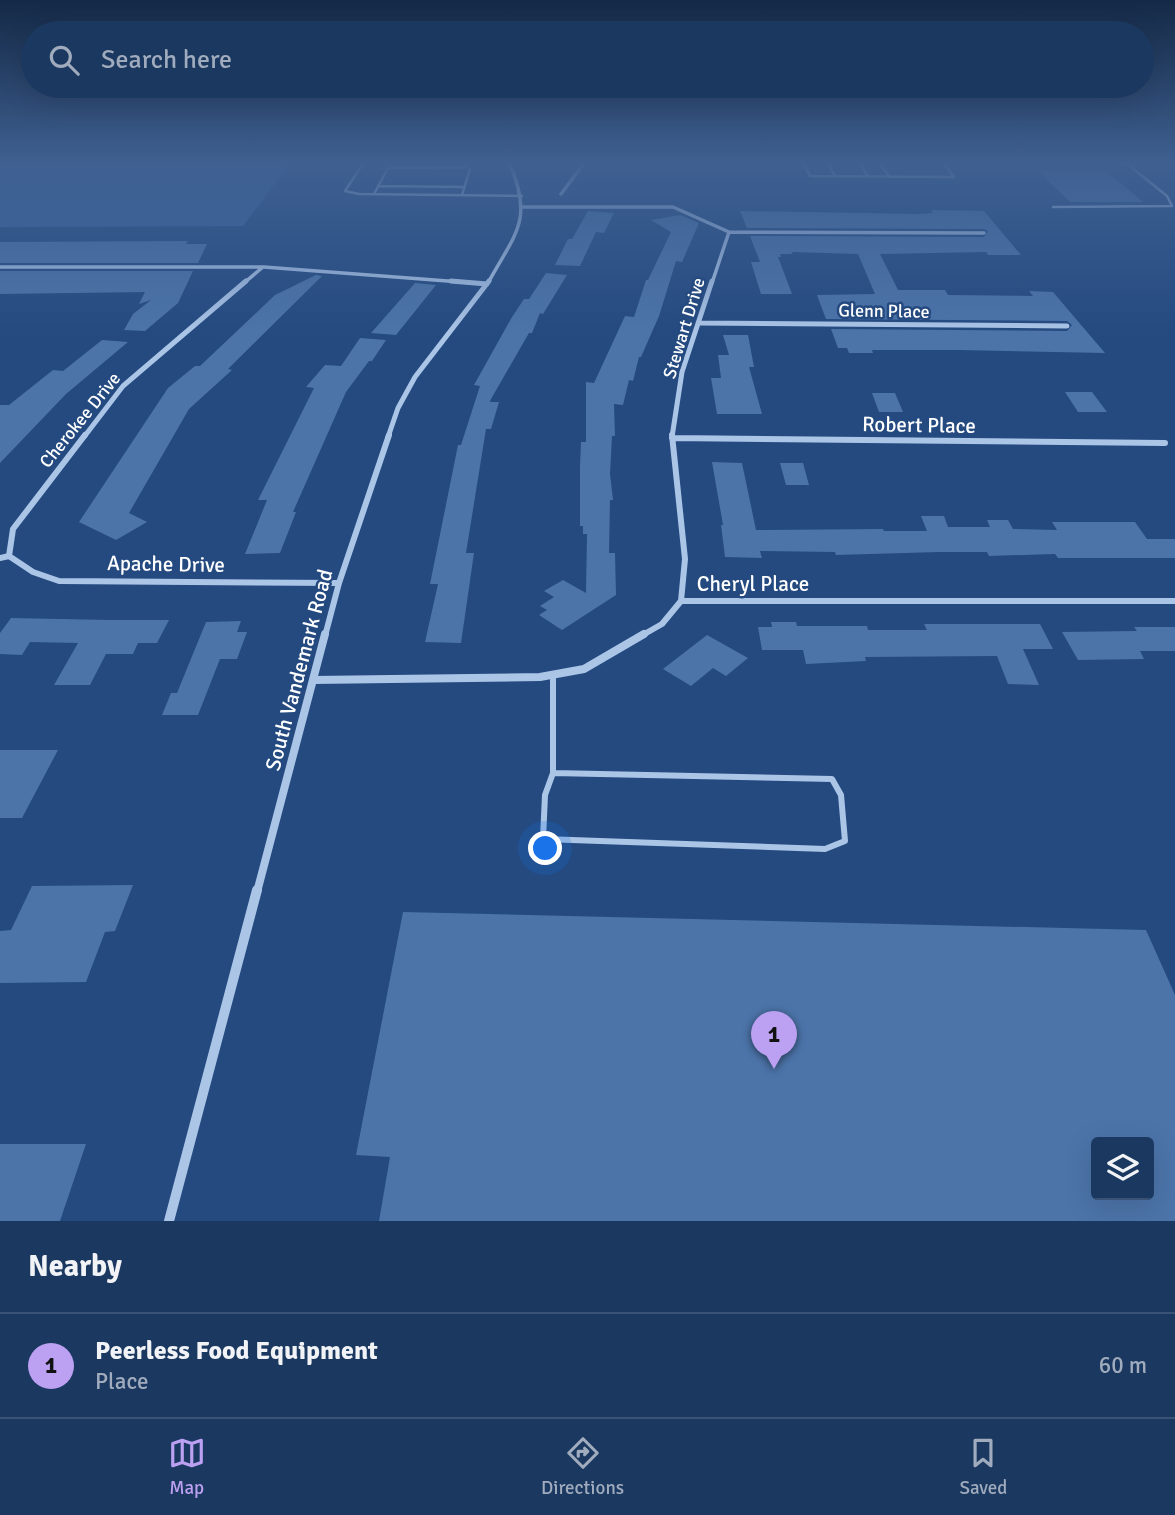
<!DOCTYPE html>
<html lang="en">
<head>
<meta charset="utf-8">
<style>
  body { margin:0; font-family:Signika,sans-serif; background:#243f66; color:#f1f3f6 }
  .controls { position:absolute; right:21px; bottom:21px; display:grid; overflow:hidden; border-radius:7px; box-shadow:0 7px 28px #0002 }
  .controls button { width:63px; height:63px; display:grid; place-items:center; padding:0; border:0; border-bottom:2px solid #395275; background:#1b3860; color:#f1f3f6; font:35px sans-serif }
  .you { position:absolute; left:546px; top:849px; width:24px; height:24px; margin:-18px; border:5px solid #fff; border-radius:50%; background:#1a73e8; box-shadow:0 0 0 10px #1a73e833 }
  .badge { display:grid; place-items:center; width:46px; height:46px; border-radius:50%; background:#bca0f2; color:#111; font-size:23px; font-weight:700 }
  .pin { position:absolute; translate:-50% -58px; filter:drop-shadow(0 2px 4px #0008) }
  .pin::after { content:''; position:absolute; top:37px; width:24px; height:21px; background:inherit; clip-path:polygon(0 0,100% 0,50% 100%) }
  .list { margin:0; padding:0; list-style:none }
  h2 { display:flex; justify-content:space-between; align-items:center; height:91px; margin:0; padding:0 28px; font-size:30px }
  h2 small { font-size:23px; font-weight:400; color:#a0acbd }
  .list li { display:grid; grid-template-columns:46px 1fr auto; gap:21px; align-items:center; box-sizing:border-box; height:105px; padding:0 28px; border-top:2px solid #395275 }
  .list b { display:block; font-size:26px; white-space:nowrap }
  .list p { margin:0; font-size:23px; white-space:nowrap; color:#a0acbd }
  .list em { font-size:23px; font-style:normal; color:#a0acbd }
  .icon { flex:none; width:38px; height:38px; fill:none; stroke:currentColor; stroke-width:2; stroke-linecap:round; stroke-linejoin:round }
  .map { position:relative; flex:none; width:1175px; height:1221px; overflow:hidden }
  .search { position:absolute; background:#1b3860; box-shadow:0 7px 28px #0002; left:21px; right:21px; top:21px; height:77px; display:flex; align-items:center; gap:18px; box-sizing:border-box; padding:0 24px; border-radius:38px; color:#a0acbd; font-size:26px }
  .sheet { height:196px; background:#1b3860 }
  nav { display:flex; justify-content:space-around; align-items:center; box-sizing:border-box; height:98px; border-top:2px solid #395275; background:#1b3860; font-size:19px; color:#a0acbd }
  nav a { display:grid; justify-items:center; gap:4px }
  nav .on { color:#bca0f2 }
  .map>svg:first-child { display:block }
</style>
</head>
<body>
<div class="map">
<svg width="1175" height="1221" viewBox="0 0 1175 1221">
  <rect width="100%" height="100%" fill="#244a80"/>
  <path fill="#39649e" d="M291,162L243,226L0,227V163Z"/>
  <path fill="#4c74a9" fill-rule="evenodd" d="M1038,171H1106L1143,202H1070Z
    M931,210L984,211L1021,255H988L986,252L880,254L898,290H945L948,295L1033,296L1029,291L1053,292L1105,353L960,350H872L873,353H849L847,348H838L831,329L1067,331L1072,325L1067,321L826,319L817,295L875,294L858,254L791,252L793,254H780L781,257H778L792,294H761L751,262H760L750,236L984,237L988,231L984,229L747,228L740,211L919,214L933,213Z
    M588,211L614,213L604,233L596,232L580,266L555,265L568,239H572Z
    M680,215L699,223L682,262L676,261L659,316L641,357H639L633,381L629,380L623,405L614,404L615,436H612L610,474L613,500H610L609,553H615L616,595L562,630L539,615L547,610L540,606L554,597L544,591L563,580L586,593L587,534H583V526H580V466L581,442H586V382L594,383L625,316L634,317L646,280H648L671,232L651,220Z
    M188,241L186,244H207L198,263H0V242Z
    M0,271H193L178,303L145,331L124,330L133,314L151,300L139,304L145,292L0,294Z
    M546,273L567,275L543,314L540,313L532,333H529L491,399L490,402H499L491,429H486L466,553H474L461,643L425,642L438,584H430L458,445H461L480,386L474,385L512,317L524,299H529Z
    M316,275L322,276L228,369L232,370L189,409L129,513L147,522L116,540L79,522L168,388L195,366H200L275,295Z
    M415,283L436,285L396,335L371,333Z
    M723,335H748L754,367H749L762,414H717L711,378H721L718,355H729Z
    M360,338L386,340L372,361H369L346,392L293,512H296L280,553L245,554L267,500H258L314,388L306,387L325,365L341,366Z
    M102,340L128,342L66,394L0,463V405H9L53,370L63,371Z
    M1065,392H1092L1107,412H1078Z
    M872,393H895L903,412H879Z
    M712,462L742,463L756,530L883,529L884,531H927L921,516H944L948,527H990L987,520H1008L1013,529L1057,530L1052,522H1135L1147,539H1175V558H1058L1055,554L989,556L987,552H939L836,555L835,552L760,551L762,558L725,557L721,525H723Z
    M780,463H803L809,485H786Z
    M11,618L109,620H169L157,643H138L133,654H106L90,685H54L78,643L30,642L22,655L0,654V633Z
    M241,621L237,632H247L237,659H220L198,715H162L171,693H177L206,622Z
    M771,622H796L797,626H867L868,630H927L924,624H1040L1053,649H1023L1039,685L1008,684L997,656L865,657L866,661L806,664L803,650H762L758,627H772Z
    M1134,627H1175V651H1140L1144,659L1078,660L1062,632L1137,631Z
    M707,635L748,658L726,676L713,668L691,686L663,669Z
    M0,750H58L22,818H0Z
    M133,885L115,931L105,932L86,982L0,983V931L11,930L32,886Z
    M403,912L1146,930L1175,995V1221H379L390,1157L356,1155ZM1096,1142H1149V1195H1096Z
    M0,1144H86L60,1221H0Z"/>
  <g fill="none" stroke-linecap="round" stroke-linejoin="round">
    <path stroke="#abc5e7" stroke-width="2.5" d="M364,162L345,191L359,194L522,196
      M803,162L810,176L954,177L943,162
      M827,162L835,176
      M858,162L868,176
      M881,165L889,176
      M378,186L464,187
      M374,194L388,168L467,167L470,169L462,195
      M1053,207L1172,206L1167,196L1125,162"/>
    <path stroke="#abc5e7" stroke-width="6" d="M553,675V773
      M553,773L832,779L841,795L845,841L825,849L543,839L545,795Z"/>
    <path stroke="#abc5e7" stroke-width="3.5" d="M561,194L585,162
      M523,207H673L729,232L984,233
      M0,267H264L474,283
      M244,283L263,267
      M488,283C516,232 534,220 509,162
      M712,283L729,232"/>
    <path stroke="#abc5e7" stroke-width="5" d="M451,281L487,284
      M700,323L1067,326
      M84,437L123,386L246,281
      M388,437L398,408L415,377L489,281
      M672,437L682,372L712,281"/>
    <path stroke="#abc5e7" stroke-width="6" d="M672,435L685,559L681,601
      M672,438L1165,443
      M9,556L13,529L85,435
      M0,558L9,556L33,572L59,581L339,583
      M325,636L339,583L389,435
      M641,636L662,624L681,601H1175"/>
    <path stroke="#abc5e7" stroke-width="8" d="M313,680L540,677L584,669L644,634
      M257,892L325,634"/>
    <path stroke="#abc5e7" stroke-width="10" d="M169,1221L257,890"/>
  </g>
  <linearGradient id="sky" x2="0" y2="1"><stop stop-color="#142946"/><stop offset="0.49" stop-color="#3f6091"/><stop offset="1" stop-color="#3f6091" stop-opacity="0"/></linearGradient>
  <rect width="1175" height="333" fill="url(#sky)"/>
  <g text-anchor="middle" stroke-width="5" stroke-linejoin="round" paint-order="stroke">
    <g font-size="18" fill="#fff" stroke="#244a80">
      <text transform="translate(884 311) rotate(1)" y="6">Glenn Place</text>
      <text transform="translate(684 328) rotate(-73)" y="6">Stewart Drive</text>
      <text transform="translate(80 420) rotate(-51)" y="6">Cherokee Drive</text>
    </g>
    <g font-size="21" fill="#fff" stroke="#244a80">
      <text transform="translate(919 425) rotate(1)" y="7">Robert Place</text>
      <text transform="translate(166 564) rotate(1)" y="7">Apache Drive</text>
      <text x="753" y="591">Cheryl Place</text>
      <text transform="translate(299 670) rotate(-75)" y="7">South Vandemark Road</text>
    </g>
  </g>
</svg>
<div class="controls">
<button><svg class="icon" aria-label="layers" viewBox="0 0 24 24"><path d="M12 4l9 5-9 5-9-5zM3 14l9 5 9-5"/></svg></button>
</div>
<div class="you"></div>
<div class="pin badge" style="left:774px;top:1069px">1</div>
<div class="search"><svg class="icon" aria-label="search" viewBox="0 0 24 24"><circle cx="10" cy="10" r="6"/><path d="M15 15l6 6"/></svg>Search here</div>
</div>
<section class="sheet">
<h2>Nearby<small></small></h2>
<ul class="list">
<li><span class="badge">1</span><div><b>Peerless Food Equipment</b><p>Place</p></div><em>60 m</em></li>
</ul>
</section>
<nav>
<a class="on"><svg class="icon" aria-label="map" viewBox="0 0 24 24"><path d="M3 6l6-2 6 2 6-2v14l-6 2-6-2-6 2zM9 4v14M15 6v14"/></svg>Map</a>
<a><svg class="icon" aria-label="directions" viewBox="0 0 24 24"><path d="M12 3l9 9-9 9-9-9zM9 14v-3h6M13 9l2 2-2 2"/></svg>Directions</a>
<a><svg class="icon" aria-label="saved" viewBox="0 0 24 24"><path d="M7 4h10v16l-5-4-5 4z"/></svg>Saved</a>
</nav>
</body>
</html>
